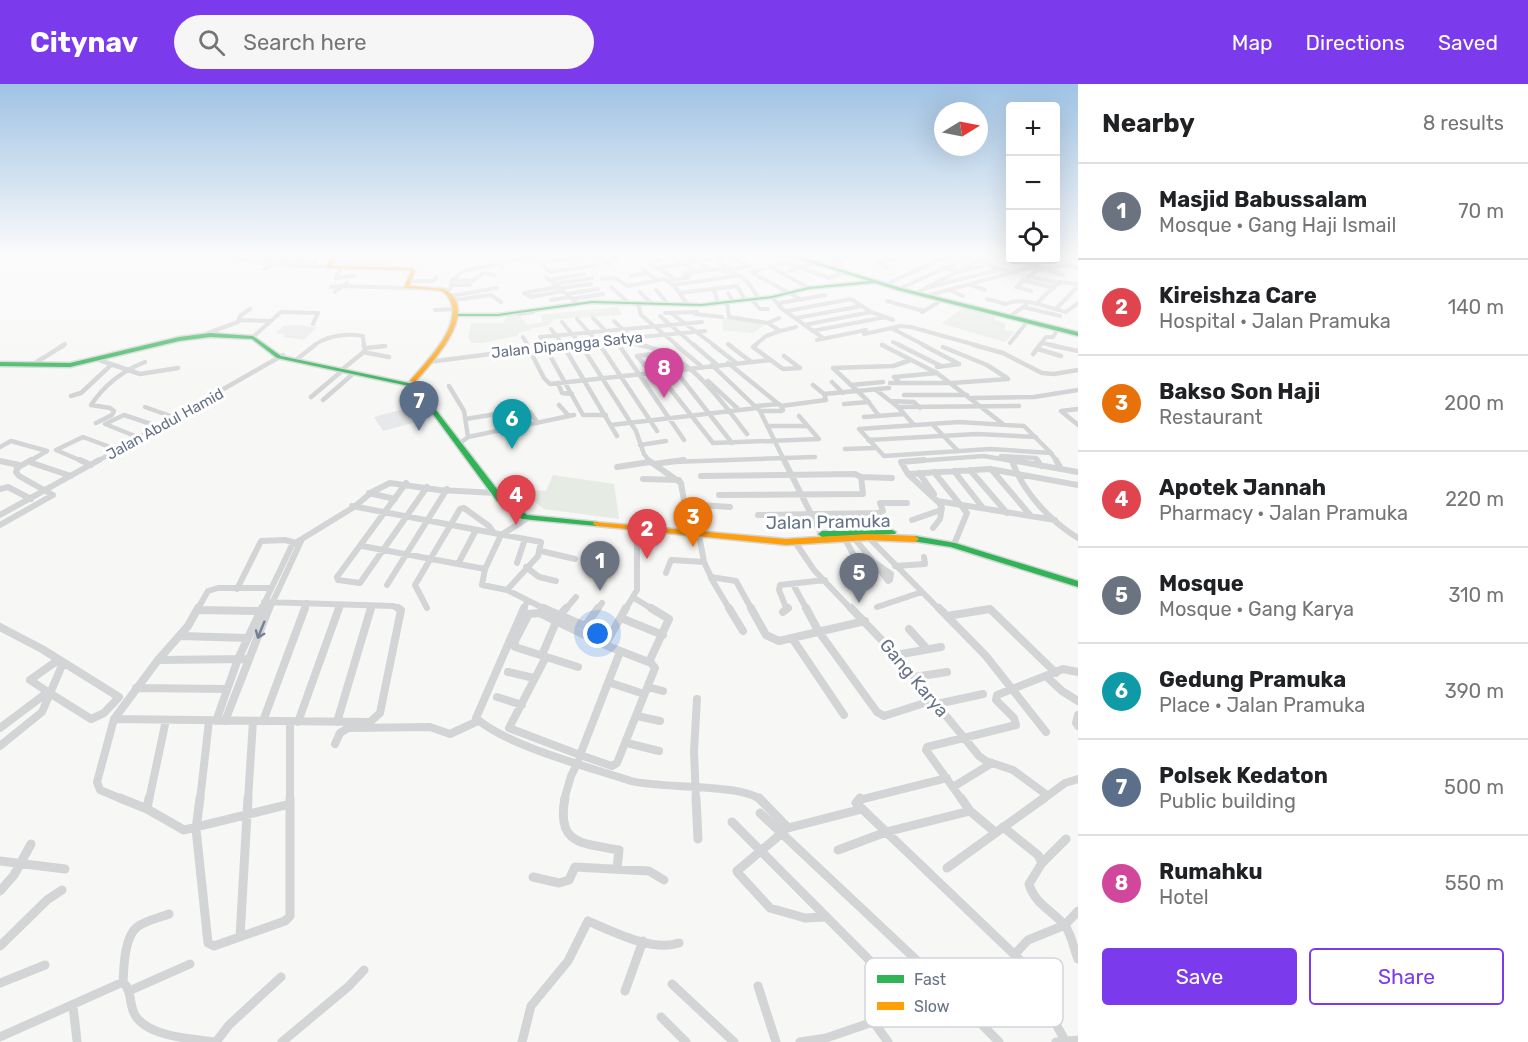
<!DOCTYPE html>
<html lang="en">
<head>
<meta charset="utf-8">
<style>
  body { margin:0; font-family:Rubik,sans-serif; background:#f6f6f6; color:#202124 }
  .controls { position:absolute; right:18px; top:18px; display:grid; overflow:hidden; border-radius:6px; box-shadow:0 6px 24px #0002 }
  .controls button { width:54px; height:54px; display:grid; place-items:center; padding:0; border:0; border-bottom:2px solid #e0e0e0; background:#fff; color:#202124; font:30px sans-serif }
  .compass { position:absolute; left:934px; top:18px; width:54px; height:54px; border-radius:50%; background:#fff; box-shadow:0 6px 24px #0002; rotate:80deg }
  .you { position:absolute; left:598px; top:550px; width:21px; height:21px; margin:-15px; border:4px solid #fff; border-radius:50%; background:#1a73e8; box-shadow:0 0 0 9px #1a73e833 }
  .badge { display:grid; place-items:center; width:39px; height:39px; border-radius:50%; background:#7c3aed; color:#fff; font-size:20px; font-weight:700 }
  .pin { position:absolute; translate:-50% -50px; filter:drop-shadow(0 2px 3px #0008) }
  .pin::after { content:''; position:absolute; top:32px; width:21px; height:18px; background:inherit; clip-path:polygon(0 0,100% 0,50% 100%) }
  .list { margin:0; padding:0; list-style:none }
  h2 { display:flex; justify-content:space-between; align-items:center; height:78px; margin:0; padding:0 24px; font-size:26px }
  h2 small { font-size:20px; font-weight:400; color:#757577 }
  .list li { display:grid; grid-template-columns:39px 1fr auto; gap:18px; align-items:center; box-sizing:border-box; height:96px; padding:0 24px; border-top:2px solid #e0e0e0 }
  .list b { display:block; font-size:22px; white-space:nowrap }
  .list p { margin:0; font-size:20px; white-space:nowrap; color:#757577 }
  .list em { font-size:20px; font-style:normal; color:#757577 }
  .actions { display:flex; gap:12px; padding:18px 24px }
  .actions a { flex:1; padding:14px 0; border:2px solid #7c3aed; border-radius:6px; text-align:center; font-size:21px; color:#7c3aed }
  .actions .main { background:#7c3aed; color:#fff }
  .icon { flex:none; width:33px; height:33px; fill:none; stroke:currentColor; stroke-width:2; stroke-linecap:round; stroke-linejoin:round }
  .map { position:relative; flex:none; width:1078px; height:958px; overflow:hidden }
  header { display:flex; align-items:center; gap:36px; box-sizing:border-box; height:84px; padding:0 30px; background:#7c3aed; color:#fff }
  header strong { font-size:28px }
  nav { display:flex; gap:33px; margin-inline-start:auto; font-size:21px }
  .search { width:420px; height:54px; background:#f6f6f6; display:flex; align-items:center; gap:15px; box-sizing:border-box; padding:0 21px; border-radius:33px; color:#757577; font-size:22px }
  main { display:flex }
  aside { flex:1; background:#fff }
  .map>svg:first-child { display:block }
</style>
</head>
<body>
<header>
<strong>Citynav</strong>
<div class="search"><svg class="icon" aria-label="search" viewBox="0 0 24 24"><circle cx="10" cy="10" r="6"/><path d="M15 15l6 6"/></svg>Search here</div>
<nav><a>Map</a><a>Directions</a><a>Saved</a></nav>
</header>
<main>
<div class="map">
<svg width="1078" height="958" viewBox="0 0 1078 958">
  <rect width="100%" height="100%" fill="#f7f7f6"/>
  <path fill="#e7e8e9" d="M283,242L295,241L317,243L304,256L283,253L285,250L276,249Z
    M411,323L420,337L383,347L374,333Z"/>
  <path fill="#e6ebe4" d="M618,223L622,231L555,235L547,242L532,244L530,242L532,246L520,248L517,252L483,259H472L468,254L471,239H504L507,231L518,230L528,241L543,238L540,231Z
    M963,224L995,231V236L1005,239V246L1015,248L1005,258L943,240L942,239Z
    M722,233L766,240L753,249L723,246Z
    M553,391L614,400L619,435L544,425L534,417L532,406L546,407Z"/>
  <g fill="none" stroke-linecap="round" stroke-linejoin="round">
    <defs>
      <path id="fast" d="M786,171H794L901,204L1078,248V252L897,206L875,199L809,205L772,214L701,222L592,219L498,232H456L454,231L456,230H498L592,217L701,220L772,212L809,203L869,197Z
        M210,249L253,252L281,272L413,300L429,317L503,413L527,431L597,438L601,440L597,442L522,435L497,417L425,319L409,302L277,274L252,255L210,253L179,257L70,283L0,282V278L70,279L179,253Z
        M892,446L896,448L895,450L822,453L818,450L822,447Z
        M915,452L955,459L1078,497V503L951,463L912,457L911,455Z"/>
      <path id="slow" d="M332,171H336L331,182L412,184L415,187L409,202L445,205C448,208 453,211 455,215C469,240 430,281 415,298L410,297C425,279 457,248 452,222C451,217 447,210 442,207C436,205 412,205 404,204L411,187L409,186L326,184Z
        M594,438L786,455L868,450L915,452L919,455L915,458L868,456L786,461L597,442L593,440Z"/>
    </defs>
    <use href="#fast" stroke="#d4d5d6" stroke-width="3"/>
    <use href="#slow" stroke="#d4d5d6" stroke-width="3"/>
    <path stroke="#d3d4d5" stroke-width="4" d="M217,171L261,179
      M389,171L386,179H391
      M494,171L502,183
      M611,171L617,176
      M625,171L629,174
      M670,171L697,188
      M687,171L711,186
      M822,171L839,177
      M1067,171L1078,177
      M273,172L261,179L312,182L319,171
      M598,172L609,180
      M533,174L540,179L600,171
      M714,175L732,185L750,182L729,173
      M973,175L989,176
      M281,176L294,178L304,171
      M661,176L649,179L676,196
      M1022,177L1063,191
      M295,178H316
      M816,178L843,181
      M330,179H386
      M540,179L550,188L597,181
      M842,180L839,177L851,171
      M1066,180L1078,184
      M312,182L328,183
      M658,184L734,171
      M887,184L876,176L896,175L902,171
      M942,184L960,188L987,181
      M264,185L289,171
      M340,185L336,194L354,192
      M643,185L656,196
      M764,185L751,188L802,216
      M789,187L812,179
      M723,188C740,187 751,200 758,214
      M631,192L648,189
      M1028,192L1060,200
      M546,193L578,220
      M602,195L615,194L628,202L664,195L676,204L687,220
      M452,196L472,197L483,189L494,191
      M549,196L584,190
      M1023,196L1054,204
      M408,197H433L436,193
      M668,197L689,193L684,190L728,183
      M347,199L342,202L407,204
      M554,200L592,194
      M451,201H470
      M673,201L736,192
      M884,201L951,171
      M971,201L985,206
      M331,203L342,202L335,208
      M557,203L524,209L531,213L563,207
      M611,203L629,219
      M929,203L998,186
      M560,204L591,200
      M809,204L769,182L787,179L829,194L843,189
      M899,205L966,174L1012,189
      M656,206L668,220
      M714,206L718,219
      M950,206L963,212
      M445,207L450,205L452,196L464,187L539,171
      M1031,207L1016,203L1038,186L1069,181
      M640,208L652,220
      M680,209L737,202L745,216
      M728,209L733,217
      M916,209L977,178
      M566,210L598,205
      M451,212L497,204
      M926,212L1029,184L1038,186
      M772,213L781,224L823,254
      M572,215L603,210
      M751,215L760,225H768
      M987,215L1006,220C1023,212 1048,224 1066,228L1078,219
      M454,216L491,211L501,218
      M551,216L570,213
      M887,217L924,227
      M727,218L729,233L768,239L780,247L796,243
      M638,219L641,231L678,262
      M780,219L825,211
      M1036,220L1059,198L1078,200
      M1023,223L1060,232
      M1056,225L1076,204
      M435,226L456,225
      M787,227L851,215L871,228L893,236
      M922,228L942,216
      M665,229L697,228
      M671,229L715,262
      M519,230L533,228
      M695,230L722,233
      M660,232L695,262
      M1009,233L1026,221
      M593,234L620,262
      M796,234L862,222
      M577,235L601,262
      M240,236L271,237
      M614,237L633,256
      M562,238L582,262
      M768,239L779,234
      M804,241L871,228
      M891,244L926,262
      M551,245L564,262
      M812,247L886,233
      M208,249L238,238L240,232L250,225
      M864,250L901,242L911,243L979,262
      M254,252L281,228L318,229L313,240
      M523,253L528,262
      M817,256L866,246
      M622,258L647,262
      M893,258L902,262
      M1010,259L1027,238
      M1042,259L1057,262
      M728,260L731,262
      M882,261L885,262
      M61,262L65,260
      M313,262C328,251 344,249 363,252L364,262
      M382,262H385
      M544,262L705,247
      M545,262L540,253L702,238
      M754,262L766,252L780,247
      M1039,262L1046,253H1053L1058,245"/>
    <path stroke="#d3d4d5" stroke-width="4.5" d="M527,261L544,294L550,300L770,276
      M544,261L583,331H606
      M563,261L617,352
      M581,261L636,347L644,370L650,378
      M600,261L657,347
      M619,261L684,356
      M639,261C689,269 718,313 747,350
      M676,261L701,282
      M694,261L716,280
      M713,261L735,278
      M729,261L750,277
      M756,261L753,263L783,285L800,284L784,272
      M882,261L937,289L1003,340
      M899,261L941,282
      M923,261L959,280
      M974,261L1003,269L1042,289L1054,290L1078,286
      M1050,261L1078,267
      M943,263L987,281L1007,294
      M366,264L385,262
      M1038,265L1061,272
      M363,268L389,273
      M1033,270L1040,261
      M297,275L315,261
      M99,276L140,290L178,284
      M428,278L560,261
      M35,279L64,261
      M728,279L781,322
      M644,281L679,275
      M712,281L760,327L785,378
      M937,283L959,280
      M344,284L365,267L364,261
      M675,286L732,359
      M657,288L713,359L819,355L799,332
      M652,289L637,272L661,269
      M708,297L738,325
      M832,298L843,309
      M558,299L562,309L572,310
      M890,299H952L1008,295
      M900,299L894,293L937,289
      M813,301L824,310
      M851,301L883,298
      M449,302L464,327L468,353L459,360
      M876,306L898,323L914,341
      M904,311H967
      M71,312L81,309L111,281
      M311,313L342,287
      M972,314L1034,313L1078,306
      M323,316L354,289
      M890,317L914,318L920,324
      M844,320L869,318
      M559,321L569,332
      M756,322L779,320
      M145,323L176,334
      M898,323L1019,322
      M1078,325L1061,327L1078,341
      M760,327H781L783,326L781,322L826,316L824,310L889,304
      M530,328L538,339
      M879,332L867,316L833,284L893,282L911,276
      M864,333L904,330
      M466,335L502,329L513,344
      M959,338L1024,342L1051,369L990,365L884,372L859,345Z
      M96,339L112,331L114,327L110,324L91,321C105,300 122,287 145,278
      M932,340L958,367
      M611,341L757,324
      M767,342H807
      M468,353L574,331
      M140,354L105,340L124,331L160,343
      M868,356L977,350L1036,353
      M640,361L666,357
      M0,363L11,357L47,367L28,378
      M845,365L875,364
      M1051,369L1057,378
      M1001,372L1036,374L1038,378
      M0,377L4,378
      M84,378L56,366L83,353L118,366
      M96,378L283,271
      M672,378L815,373
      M903,378L984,372L1018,378"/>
    <path stroke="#d3d4d5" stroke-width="6" d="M80,376L91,381
      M648,376L681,399L689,446
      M784,376L821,450
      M924,376L901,378L908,390L937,417L1055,436
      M1010,376L1078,388
      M1037,376L1041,382
      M1056,376L1061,385
      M0,377L19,381L16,388L19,392L53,411L0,441
      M1012,377C1023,408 1050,437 1078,454
      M32,379L71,392
      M654,380L684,376
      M617,383L650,378
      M17,384L31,376
      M991,385L1031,432
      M970,386L1007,429
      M954,387L983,424
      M934,388L967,429L955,458
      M919,389L934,410
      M908,390L990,385L1078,401
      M701,392L855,390L861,393L863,410L719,411
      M861,393L892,394
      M643,395L679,396
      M406,399L337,493L338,496L360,499L427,403
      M0,405L8,403L31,415
      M369,409L395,415
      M685,420L730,423
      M352,422L541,458L538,472L507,506
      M0,431L99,376
      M758,431L878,429L883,427L880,419H907
      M528,434L501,451L485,485L482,501L507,506L547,526
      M912,436L941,426
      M933,444L940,435L942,424L938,417
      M699,451L704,478L711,493L736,497L752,526
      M868,453L940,526
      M854,454L874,478
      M845,455L859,481
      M795,458L814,486L852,526
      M362,462L485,485
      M541,467L575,475
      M874,478L891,490L890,496L888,497Z
      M517,479L525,455
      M458,480L476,446
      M895,482L925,480L924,473
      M526,483L539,493L556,497
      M666,489L671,476L704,478
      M711,494L730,526
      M793,500L807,526
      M387,501L447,405
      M237,505L261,457L285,456L296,459
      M634,514L654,526
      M264,518L393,522L401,526
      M877,523L922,508
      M427,524L415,501L460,425L464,424L489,442L494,449
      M197,526L208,507L218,504H270
      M261,526L292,461L354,423L372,408L390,399L439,406L496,409
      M269,526L302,455
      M304,526L307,519
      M338,526L340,521
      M371,526L372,522
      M523,526L527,518
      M565,526L576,513
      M597,526L602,519
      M625,526L637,506V445
      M787,526L779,506L780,501L825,496
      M985,526H991"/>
    <path stroke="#d3d4d5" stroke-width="8" d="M524,524L476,634C507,662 589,683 631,697C661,705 740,699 761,716
      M543,524L585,542L598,524
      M729,524L743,547
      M751,524L766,551L779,557L865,537
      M806,524L819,548L877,628L884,632L934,616
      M851,524L896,571L979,672L986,677L1013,686L1047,711
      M939,524L986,572L1046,648
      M198,526L260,527
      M783,528L788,524
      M560,531L566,524
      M947,532L990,525L1056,589
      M621,534L663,551
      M0,543L42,565L119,613L104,629L91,635L48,608L0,644
      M909,545L927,565
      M180,552L248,554
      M792,554L844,631
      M605,561L626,524
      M542,571L556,538
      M896,571L941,563
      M546,573L509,644L580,671L620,568
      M158,576L249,575
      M649,578L669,535L651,524
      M578,583L515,563V557L529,530L539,529L605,561L651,579L655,584L617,679L612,682L580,671
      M508,588L534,594
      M914,593L947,588
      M1047,593L1062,607L1078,617
      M608,598L644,610
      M648,603L663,607
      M136,604L227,605
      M48,608L30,596L58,576
      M497,613L522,621
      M937,620L983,610
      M1078,631L1076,639L1078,642
      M637,632L660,637
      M114,635L370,638L380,629L401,526L398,524
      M216,637L238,575L262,524
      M225,637L269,524
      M263,637L305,524
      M290,638V716
      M298,638L339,524
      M337,638L371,524
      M627,659L659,667
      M335,660L340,649L348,644L430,643L450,650L478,637
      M0,662L42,628L63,579
      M953,703L992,679
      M124,716L100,706L97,698L114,635L158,576L188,542L198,524
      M149,716L166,636
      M200,716L209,637
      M248,716L253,637
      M564,716L571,692L578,678
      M696,716L694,667L697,615
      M859,716L947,694
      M962,716L926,666L927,663L1016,641L1014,634L996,616L997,611L1063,585L1078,588
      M1042,716L1065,699L1078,695"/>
    <path stroke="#d3d4d5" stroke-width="9" d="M120,714L147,725L184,746L290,720
      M200,714L196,745L208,859L214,862L285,837L290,832V714
      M565,714C556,761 582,759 619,766L617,785
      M696,714L698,755
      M759,714L788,744L862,725
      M860,714L856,719L1020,876L1066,958
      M961,714L970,727L995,748
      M147,725L149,714
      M760,729L942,900L999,958
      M732,738L897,904L908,907L942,900
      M1003,743L1038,771L1042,779L1029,800C1035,821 1054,827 1066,843C1072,853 1074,865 1078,875
      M782,749L737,787L738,789L770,824L805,834L826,833
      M838,766L886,748L970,727
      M0,777L65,785
      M1042,779L1066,755
      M947,784L1044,714
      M533,793L559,799L569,796L575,783L649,787L664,796
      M0,807L14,791L31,760
      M240,853L248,714
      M0,862L47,816L62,806
      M1015,870L1028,856L1065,841L1078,827
      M123,898C124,882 124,854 137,843C146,836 159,834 169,830
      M0,899L45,881
      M672,900L734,958
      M758,902L776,958
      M129,907L190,880
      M625,907L643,857
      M73,922L77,957
      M972,931L1048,926
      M661,933L686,958
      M0,953L123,898C132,907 129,918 134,929C145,953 193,955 216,958
      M216,958L229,941L281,893
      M282,958L349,902L364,886
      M522,958L531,922L568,877L588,837C613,848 653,868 679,859
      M800,958L826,954L870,939L875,940L888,958
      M1056,958L1078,956"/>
    <use href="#fast" fill="#30b455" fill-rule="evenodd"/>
    <use href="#slow" fill="#ff9f0a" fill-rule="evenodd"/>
  </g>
  <defs><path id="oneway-shaft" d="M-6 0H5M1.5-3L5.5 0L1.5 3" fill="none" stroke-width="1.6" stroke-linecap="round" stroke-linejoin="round" transform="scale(1.5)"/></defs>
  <use stroke="#768194" href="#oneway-shaft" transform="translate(261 546) rotate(112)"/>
  <linearGradient id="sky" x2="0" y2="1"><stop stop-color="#a0c3e4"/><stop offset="0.56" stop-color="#fbfbfb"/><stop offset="1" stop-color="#fbfbfb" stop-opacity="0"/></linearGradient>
  <rect width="1078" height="306" fill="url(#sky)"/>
  <g text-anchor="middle" stroke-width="6" stroke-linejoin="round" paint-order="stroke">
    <g font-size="15" fill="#667288" stroke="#fff">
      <text transform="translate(567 261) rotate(-6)" y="5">Jalan Dipangga Satya</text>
      <text transform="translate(165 340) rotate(-29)" y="5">Jalan Abdul Hamid</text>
    </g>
    <g font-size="18" fill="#667288" stroke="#fff">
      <text transform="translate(828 438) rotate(-1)" y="6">Jalan Pramuka</text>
      <text transform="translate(914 594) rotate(50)" y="6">Gang Karya</text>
    </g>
  </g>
  <rect x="865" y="874" width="198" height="69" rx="9" fill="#fff" stroke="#d1d5db" stroke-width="1.5"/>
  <rect x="877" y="891" width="27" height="8" fill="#30b455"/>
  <rect x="877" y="918" width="27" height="8" fill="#ff9f0a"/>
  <g font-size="16" fill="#667288">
    <text x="914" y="901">Fast</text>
    <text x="914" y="928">Slow</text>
  </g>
</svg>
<div class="controls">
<button>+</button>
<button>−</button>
<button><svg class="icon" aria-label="locate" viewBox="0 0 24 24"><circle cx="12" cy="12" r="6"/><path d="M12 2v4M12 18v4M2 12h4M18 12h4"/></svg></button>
</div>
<svg class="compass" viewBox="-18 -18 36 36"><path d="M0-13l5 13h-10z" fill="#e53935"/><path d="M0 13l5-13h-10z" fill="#757577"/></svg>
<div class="you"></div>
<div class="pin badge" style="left:600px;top:507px;background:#6b7280">1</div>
<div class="pin badge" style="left:647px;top:475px;background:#e0444e">2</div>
<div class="pin badge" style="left:693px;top:463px;background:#e8710a">3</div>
<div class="pin badge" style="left:516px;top:441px;background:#e0444e">4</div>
<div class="pin badge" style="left:859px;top:519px;background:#6b7280">5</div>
<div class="pin badge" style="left:512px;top:365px;background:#0f9aa8">6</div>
<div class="pin badge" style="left:419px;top:347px;background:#5c6f8a">7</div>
<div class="pin badge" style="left:664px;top:314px;background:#d1479c">8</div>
</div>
<aside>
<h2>Nearby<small>8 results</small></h2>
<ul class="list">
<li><span class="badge" style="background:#6b7280">1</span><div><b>Masjid Babussalam</b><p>Mosque · Gang Haji Ismail</p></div><em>70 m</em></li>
<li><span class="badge" style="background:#e0444e">2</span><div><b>Kireishza Care</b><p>Hospital · Jalan Pramuka</p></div><em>140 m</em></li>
<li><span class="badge" style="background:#e8710a">3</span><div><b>Bakso Son Haji</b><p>Restaurant</p></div><em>200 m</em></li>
<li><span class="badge" style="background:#e0444e">4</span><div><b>Apotek Jannah</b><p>Pharmacy · Jalan Pramuka</p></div><em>220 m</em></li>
<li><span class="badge" style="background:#6b7280">5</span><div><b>Mosque</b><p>Mosque · Gang Karya</p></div><em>310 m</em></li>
<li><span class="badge" style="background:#0f9aa8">6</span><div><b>Gedung Pramuka</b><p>Place · Jalan Pramuka</p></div><em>390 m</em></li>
<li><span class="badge" style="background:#5c6f8a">7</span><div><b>Polsek Kedaton</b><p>Public building</p></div><em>500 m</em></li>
<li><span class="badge" style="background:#d1479c">8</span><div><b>Rumahku</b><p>Hotel</p></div><em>550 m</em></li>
</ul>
<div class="actions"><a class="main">Save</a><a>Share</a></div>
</aside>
</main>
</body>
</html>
